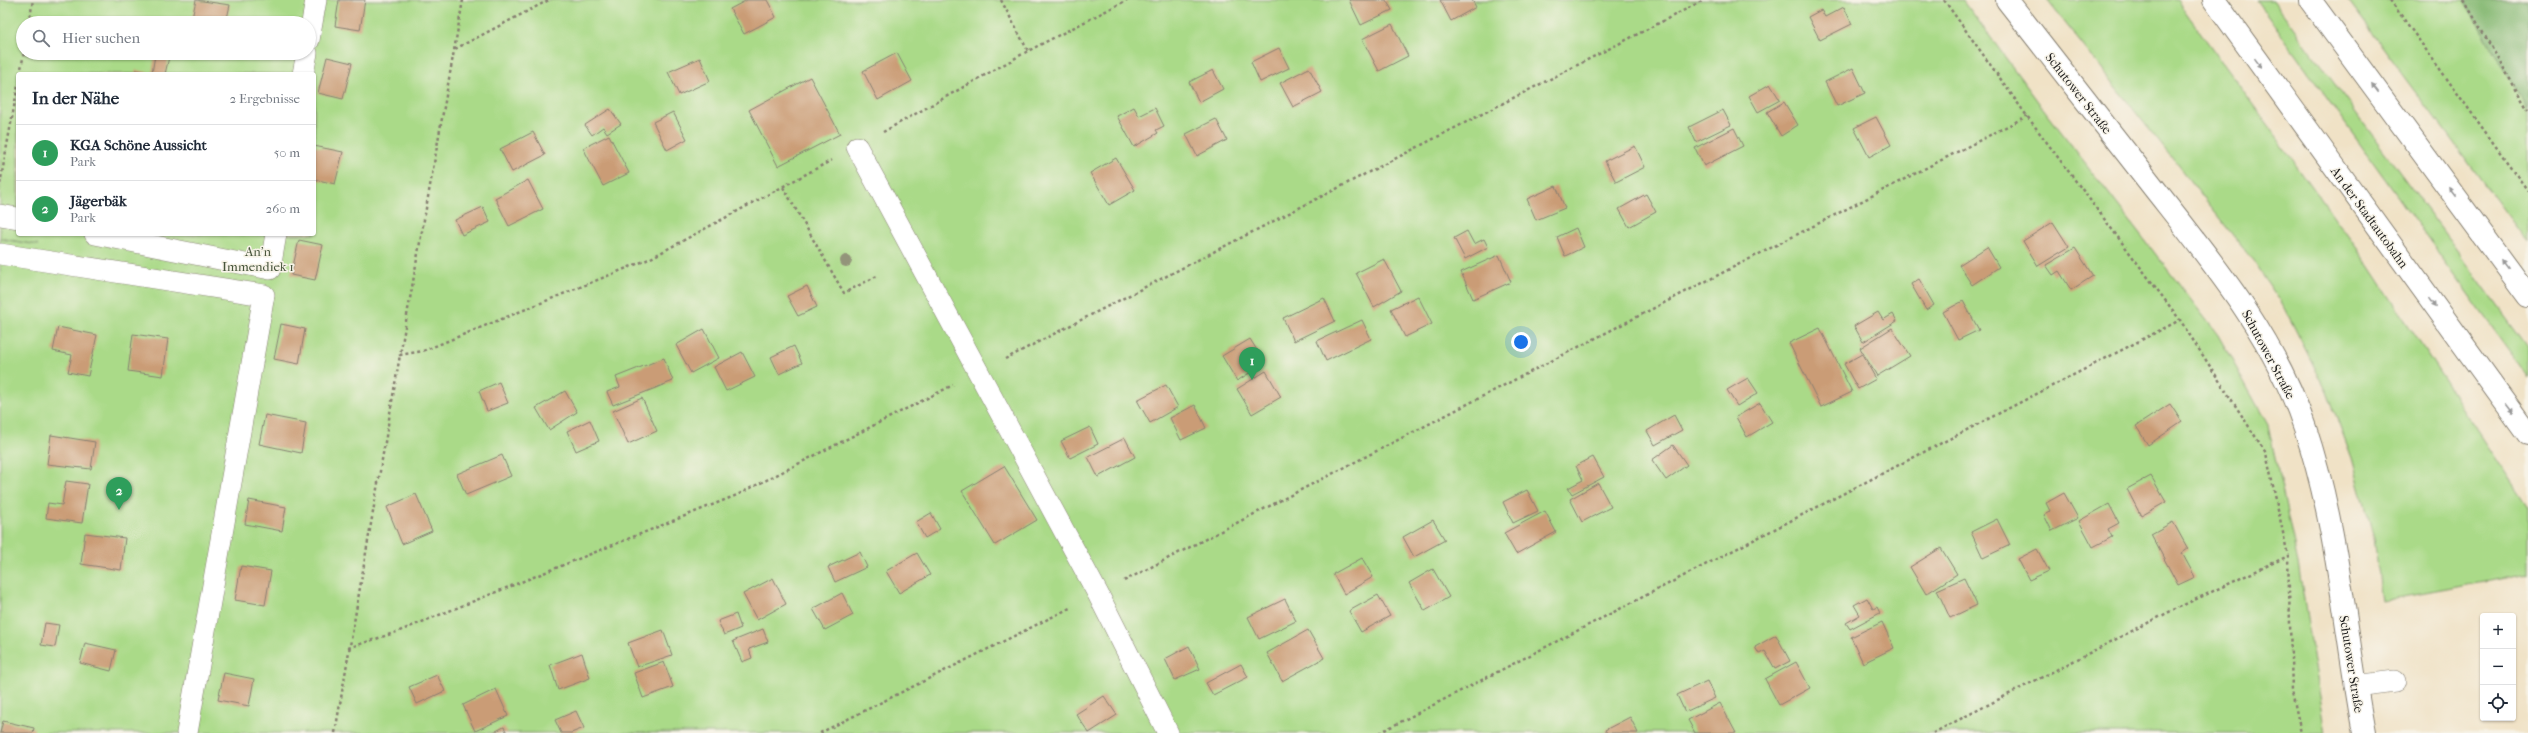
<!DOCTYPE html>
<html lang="de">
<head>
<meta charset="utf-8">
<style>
  body { margin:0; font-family:"IM FELL French Canon",serif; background:#f6f6f7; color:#1f2937 }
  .controls { position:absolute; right:12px; bottom:12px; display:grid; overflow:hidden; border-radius:4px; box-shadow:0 1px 3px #0004 }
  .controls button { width:36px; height:36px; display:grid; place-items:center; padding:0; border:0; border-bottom:1px solid #e0e1e3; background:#fff; color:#1f2937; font:20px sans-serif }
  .you { position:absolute; left:1521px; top:342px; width:14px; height:14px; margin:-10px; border:3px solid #fff; border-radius:50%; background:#1a73e8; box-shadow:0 0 0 6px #1a73e833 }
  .badge { display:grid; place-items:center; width:26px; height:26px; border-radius:50%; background:#ea580c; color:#fff; font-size:13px; font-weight:700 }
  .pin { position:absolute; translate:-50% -33px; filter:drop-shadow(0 1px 2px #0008) }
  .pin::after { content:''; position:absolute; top:21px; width:14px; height:12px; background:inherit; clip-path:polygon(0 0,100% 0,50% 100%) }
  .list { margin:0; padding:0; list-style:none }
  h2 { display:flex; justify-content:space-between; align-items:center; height:52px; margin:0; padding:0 16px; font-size:17px }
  h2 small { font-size:13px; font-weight:400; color:#747a83 }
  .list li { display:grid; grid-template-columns:26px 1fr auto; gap:12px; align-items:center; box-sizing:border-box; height:56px; padding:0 16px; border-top:1px solid #e0e1e3 }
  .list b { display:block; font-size:15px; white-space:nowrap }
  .list p { margin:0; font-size:13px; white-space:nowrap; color:#747a83 }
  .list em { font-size:13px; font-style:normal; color:#747a83 }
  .icon { flex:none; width:22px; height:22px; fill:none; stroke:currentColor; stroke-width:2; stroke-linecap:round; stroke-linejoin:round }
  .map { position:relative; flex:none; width:2528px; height:733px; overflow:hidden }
  .search { position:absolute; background:#fff; box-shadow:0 1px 3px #0004; left:16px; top:16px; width:300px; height:44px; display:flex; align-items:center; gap:10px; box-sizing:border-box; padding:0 14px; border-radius:22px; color:#747a83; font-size:15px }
  .panel { position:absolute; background:#fff; box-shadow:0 1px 3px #0004; left:16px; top:72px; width:300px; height:164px; border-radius:4px }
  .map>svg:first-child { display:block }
</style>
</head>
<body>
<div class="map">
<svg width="2528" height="733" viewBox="0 0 2528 733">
  <rect width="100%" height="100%" fill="#f7f3e8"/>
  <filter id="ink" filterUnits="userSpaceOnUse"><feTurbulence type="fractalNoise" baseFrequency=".025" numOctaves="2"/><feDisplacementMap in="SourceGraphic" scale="8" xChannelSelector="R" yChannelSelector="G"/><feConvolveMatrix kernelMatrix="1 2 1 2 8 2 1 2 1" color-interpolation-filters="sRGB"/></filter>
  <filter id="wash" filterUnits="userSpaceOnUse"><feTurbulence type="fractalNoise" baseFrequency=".012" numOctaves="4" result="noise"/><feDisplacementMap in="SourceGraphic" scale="16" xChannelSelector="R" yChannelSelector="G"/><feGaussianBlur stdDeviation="0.9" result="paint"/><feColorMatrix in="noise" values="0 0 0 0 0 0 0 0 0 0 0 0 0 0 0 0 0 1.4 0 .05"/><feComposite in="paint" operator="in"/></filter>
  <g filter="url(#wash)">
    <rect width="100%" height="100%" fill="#f0e2c6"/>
    <path fill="#aada88" stroke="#637b52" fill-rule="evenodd" d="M0,0H1963L2039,103L2218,335L2268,425L2298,563L2326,733H0V239L38,245L0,238ZM23,23H309V53H23ZM18,74H314V234H18Z
      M2047,0H2177L2366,261L2528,507V574L2382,601L2374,538L2352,458L2327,392L2285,309L2254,262Z
      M2256,0H2273L2528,347V377Z
      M2348,0H2464L2528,110V243Z"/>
    <path fill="#87ba74" stroke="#526b48" d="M2464,0H2528V110Z"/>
    <g id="blocks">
      <path fill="#ca9c76" d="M196,0L230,5L226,23H191Z
        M339,0H365L360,30L335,26Z
        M747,0H767L776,17L744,34L730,9Z
        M1349,0H1386L1392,10L1361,25Z
        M1440,0H1472L1476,7L1451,21Z
        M1844,7L1852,24L1820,40L1808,17L1821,10L1825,17Z
        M1392,24L1408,56L1379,71L1362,39Z
        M1279,48L1289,68L1260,82L1251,62Z
        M897,53L912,81L878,100L863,71Z
        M155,55L169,57L165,74H135L136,70L152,73Z
        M327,57L352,63L343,99L318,93Z
        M700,58L710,81L679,95L668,72Z
        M1309,68L1322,92L1293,107L1280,83Z
        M1853,68L1865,93L1837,106L1825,82Z
        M1213,70L1223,89L1199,102L1189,82Z
        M810,77L840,134L778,166L749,110Z
        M1770,84L1780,100L1758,112L1749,96Z
        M1784,102L1798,125L1781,136L1767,112Z
        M1134,107L1139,116L1155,108L1164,126L1156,130L1158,133L1134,147L1117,116Z
        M610,109L621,124L607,133L603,127L592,135L585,125Z
        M1723,110L1731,125L1696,142L1689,127Z
        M673,112L687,139L667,150L653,122Z
        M1876,117L1891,145L1869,157L1854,128Z
        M1216,119L1227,140L1197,156L1186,134Z
        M1734,128L1743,146L1704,166L1695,148Z
        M533,132L545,155L512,172L500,149Z
        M609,135L629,173L603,186L583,148Z
        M314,146L343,152L335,184L314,179Z
        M1635,146L1645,167L1616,182L1605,161Z
        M1116,158L1135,190L1109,205L1090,173Z
        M528,180L543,209L509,226L495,198Z
        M1556,186L1565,208L1536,220L1527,199Z
        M1646,194L1656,212L1629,227L1619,209Z
        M483,207L490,222L462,235L455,220Z
        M2053,222L2069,247L2038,266L2023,241Z
        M1576,228L1584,247L1565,256L1557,237Z
        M1467,231L1474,244L1484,239L1488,247L1465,259L1454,238Z
        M299,240L323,245L315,280L291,275Z
        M1987,247L1999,267L1972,285L1959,265Z
        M2075,248L2093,276L2071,290L2059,271L2053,275L2046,265Z
        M1499,255L1511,282L1473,299L1461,272Z
        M1384,259L1401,291L1374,307L1356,273Z
        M1919,279L1934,305L1926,310L1911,284Z
        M807,286L817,307L798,316L787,296Z
        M1418,296L1432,324L1405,337L1391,309Z
        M1324,298L1335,321L1294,341L1283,318Z
        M1963,301L1979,330L1958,340L1943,312Z
        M1878,312L1883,320L1893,314L1897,321L1863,342L1854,326Z
        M1362,320L1371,339L1326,361L1317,341Z
        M281,324L305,329L299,364L274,359Z
        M58,327L97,335L88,376L68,372L72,355L53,351Z
        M1820,328L1852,392L1821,407L1789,343Z
        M1892,328L1910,356L1877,376L1860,348Z
        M704,329L719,358L691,373L676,345Z
        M133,334L168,339L163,376L128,371Z
        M1250,339L1265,363L1237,381L1222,356Z
        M794,346L802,363L779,374L771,357Z
        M742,352L755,377L726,391L714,367Z
        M1862,354L1876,379L1858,389L1844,364Z
        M664,358L673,381L613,405L607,392L620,387L616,377Z
        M1266,371L1281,397L1252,414L1237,389Z
        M1748,378L1758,393L1737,406L1727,390Z
        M499,382L508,403L487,411L479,391Z
        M1166,385L1178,407L1150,423L1137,400Z
        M565,391L577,412L549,430L536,408Z
        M642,398L657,431L628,444L613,411Z
        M1760,403L1772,422L1747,437L1736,417Z
        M2170,404L2182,422L2148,445L2136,426Z
        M1195,405L1206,428L1181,440L1170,418Z
        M265,415L306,423L301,453L259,444Z
        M1674,415L1682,430L1655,445L1647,431Z
        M590,420L599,441L576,451L567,431Z
        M1090,427L1098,444L1070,458L1061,441Z
        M51,435L95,442L91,469L47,464Z
        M1125,438L1135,457L1098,477L1088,457Z
        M1673,445L1687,465L1666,480L1652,460Z
        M502,455L511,476L466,495L457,474Z
        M1593,457L1604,477L1572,494L1568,488L1583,480L1576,466Z
        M1004,466L1037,520L995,545L962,491Z
        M2151,476L2166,502L2141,516L2127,489Z
        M66,481L88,484L82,523L46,518L48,503L62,505Z
        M1598,483L1611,507L1582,522L1570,499Z
        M1527,490L1538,511L1513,523L1503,502Z
        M2064,493L2078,518L2052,531L2044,515L2050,511L2046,503Z
        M416,494L432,531L402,544L387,507Z
        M249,500L286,507L282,531L245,524Z
        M2109,504L2119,523L2108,529L2112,537L2093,547L2079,521Z
        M1545,511L1556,532L1516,554L1504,533Z
        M931,513L940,529L925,538L916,522Z
        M1997,519L2010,545L1983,558L1971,532Z
        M1433,520L1445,540L1414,557L1403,537Z
        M2173,522L2188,549L2182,553L2195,577L2178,585L2151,534Z
        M85,533L125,538L121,570L81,564Z
        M1941,548L1957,574L1926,594L1910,567Z
        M2037,549L2049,571L2029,580L2018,559Z
        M860,552L867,567L835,582L828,567Z
        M917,553L930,575L899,593L886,571Z
        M1362,558L1373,577L1344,594L1333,574Z
        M241,566L271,571L265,605L235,600Z
        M1433,569L1449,597L1425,611L1409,583Z
        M773,578L786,604L757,620L743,594Z
        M1964,578L1977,605L1950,618L1937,590Z
        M842,593L853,615L825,630L813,609Z
        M1378,595L1390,616L1361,632L1349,611Z
        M1867,598L1873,609L1877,607L1880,613L1850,629L1846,623L1860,615L1854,605Z
        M1285,599L1296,621L1259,639L1248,617Z
        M736,614L741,628L724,635L718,621Z
        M1882,622L1894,648L1863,663L1851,637Z
        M45,623L59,625L55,647L41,645Z
        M763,629L768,642L749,649L752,658L742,662L733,641Z
        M663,630L672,655L637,667L628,643Z
        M1308,630L1324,658L1282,681L1267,653Z
        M1776,635L1790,661L1775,669L1765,651L1759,654L1755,647Z
        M85,643L116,650L111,671L80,663Z
        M1189,646L1200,669L1175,680L1165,659Z
        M582,653L590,678L558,690L550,665Z
        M664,662L673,687L643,698L634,673Z
        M1796,662L1810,688L1779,705L1765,679Z
        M1241,664L1248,677L1213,695L1206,683Z
        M224,673L254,679L249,706L218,700Z
        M437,675L445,691L417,704L409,687Z
        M1707,681L1715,698L1685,712L1677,695Z
        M496,689L508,716L475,731L463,705Z
        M1104,696L1117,715L1089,733L1076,714Z
        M1720,703L1736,733H1695L1688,720Z
        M576,711L584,728L571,733H561L555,720Z
        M1630,717L1638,733H1607L1605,730Z
        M3,721L34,728L33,733H0Z
        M504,727L507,733H492Z"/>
    </g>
  </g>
  <g filter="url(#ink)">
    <use href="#blocks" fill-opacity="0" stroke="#867f71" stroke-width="1"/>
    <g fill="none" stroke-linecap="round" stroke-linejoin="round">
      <defs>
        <path id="service" d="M309,40L316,0
          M303,74L307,53
          M857,147L1098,594L1168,733
          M0,215L18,218
          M95,234L270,269L276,234
          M0,254L264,295L187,733
          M2355,686L2395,681"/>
        <path id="minor" d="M2007,0C2056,63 2105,125 2154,188C2213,263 2275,337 2305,428C2338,526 2345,632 2364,733"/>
        <path id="trunk" d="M2214,0L2528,434
          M2310,0L2528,296"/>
      </defs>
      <use href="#service" stroke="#867f71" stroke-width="22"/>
      <use href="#minor" stroke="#867f71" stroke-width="24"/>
      <use href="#trunk" stroke="#867f71" stroke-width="24"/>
      <path stroke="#867f71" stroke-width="2.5" stroke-dasharray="3 3" stroke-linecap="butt" d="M463,0L400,355L423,351L649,259L832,160
        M1001,0L1028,51
        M1944,0L2027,116L2180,320L2266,453L2288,556L2292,691L2301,733
        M2390,0L2528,191
        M2464,0L2528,110
        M29,23L33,0
        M455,49L549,0
        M20,74L24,53
        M883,132L1028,51L1127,0
        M0,184L18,85
        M783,187L844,293L879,275
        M1005,359L1704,0
        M1124,581L2027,116
        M348,648L397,632L737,495L953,385
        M335,733L400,355
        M820,733L1072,607
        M1379,733L2180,320
        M1933,733L2173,610L2288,556"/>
      <use href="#service" stroke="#fff" stroke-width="21"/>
      <use href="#minor" stroke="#fff" stroke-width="22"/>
      <use href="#trunk" stroke="#fff" stroke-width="22"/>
    </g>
    <circle fill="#93947a" cx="846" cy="261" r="6"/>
    <defs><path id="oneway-solid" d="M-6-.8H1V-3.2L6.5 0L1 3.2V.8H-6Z"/></defs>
    <g fill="#999">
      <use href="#oneway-solid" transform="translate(2258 63) rotate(54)"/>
      <use href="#oneway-solid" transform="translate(2375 88) rotate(-127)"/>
      <use href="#oneway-solid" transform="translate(2452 192) rotate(-127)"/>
      <use href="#oneway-solid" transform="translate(2505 264) rotate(-126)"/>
      <use href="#oneway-solid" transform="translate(2432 303) rotate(54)"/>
      <use href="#oneway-solid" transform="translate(2509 408) rotate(53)"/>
    </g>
  </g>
  <g text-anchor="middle" stroke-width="3" stroke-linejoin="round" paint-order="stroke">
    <g font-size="13" fill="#1c1c1c" stroke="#f7f3e8">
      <text transform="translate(2079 93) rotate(52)" y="5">Schutower Straße</text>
      <text transform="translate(2370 217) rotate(54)" y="5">An der Stadtautobahn</text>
      <text transform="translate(2269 354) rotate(62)" y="5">Schutower Straße</text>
      <text transform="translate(2352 664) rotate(81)" y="5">Schutower Straße</text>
    </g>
    <g font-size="13" fill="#47553c" stroke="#f7f3e8">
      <text x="258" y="256">An'n<tspan x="258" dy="15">Immendiek 1</tspan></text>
    </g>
  </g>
</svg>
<div class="controls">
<button>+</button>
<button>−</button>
<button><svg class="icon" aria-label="locate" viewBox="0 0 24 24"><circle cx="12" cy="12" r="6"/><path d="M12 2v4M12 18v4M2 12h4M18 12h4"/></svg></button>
</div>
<div class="you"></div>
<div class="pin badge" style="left:1252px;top:380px;background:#2e9e5b">1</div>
<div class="pin badge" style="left:119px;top:510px;background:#2e9e5b">2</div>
<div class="search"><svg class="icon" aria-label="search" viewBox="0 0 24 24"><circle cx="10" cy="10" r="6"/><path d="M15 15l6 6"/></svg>Hier suchen</div>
<section class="panel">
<h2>In der Nähe<small>2 Ergebnisse</small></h2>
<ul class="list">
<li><span class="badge" style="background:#2e9e5b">1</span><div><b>KGA Schöne Aussicht</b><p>Park</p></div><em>50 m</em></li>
<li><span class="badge" style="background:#2e9e5b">2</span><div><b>Jägerbäk</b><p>Park</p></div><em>260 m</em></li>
</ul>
</section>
</div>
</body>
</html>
